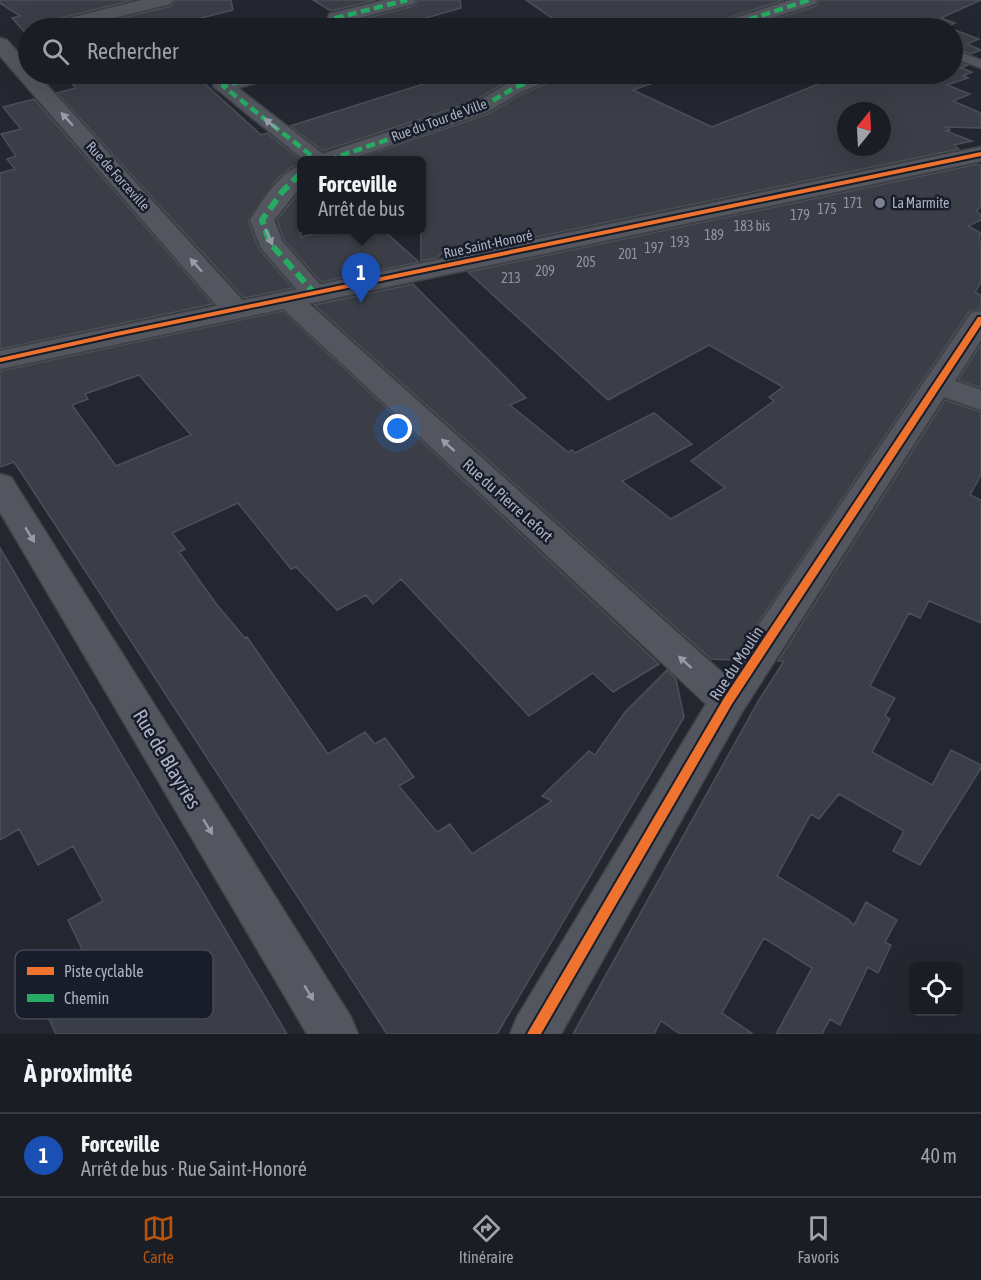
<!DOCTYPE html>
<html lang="fr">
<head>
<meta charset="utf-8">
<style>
  body { margin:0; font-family:"Asap Condensed",sans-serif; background:#282a31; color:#f1f3f6 }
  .controls { position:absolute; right:18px; bottom:18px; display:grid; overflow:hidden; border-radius:9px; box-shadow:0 6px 24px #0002 }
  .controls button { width:54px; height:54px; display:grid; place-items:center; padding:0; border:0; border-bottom:2px solid #393b41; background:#1b1d24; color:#f1f3f6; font:30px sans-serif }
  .compass { position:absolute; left:837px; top:102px; width:54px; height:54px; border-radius:50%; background:#1b1d24; box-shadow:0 6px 24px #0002; rotate:18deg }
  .you { position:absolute; left:398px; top:429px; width:21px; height:21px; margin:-15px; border:4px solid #fff; border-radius:50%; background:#1a73e8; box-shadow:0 0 0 9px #1a73e833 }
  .badge { display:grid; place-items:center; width:39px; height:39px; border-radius:50%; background:#b45309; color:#fff; font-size:20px; font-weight:700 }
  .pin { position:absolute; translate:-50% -50px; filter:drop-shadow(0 2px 3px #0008) }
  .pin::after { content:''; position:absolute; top:32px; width:21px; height:18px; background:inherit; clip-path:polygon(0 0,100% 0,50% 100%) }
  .popup { position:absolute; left:297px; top:156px; width:129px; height:78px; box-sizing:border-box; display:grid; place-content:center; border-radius:9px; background:#1b1d24; filter:drop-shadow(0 2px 4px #0005); font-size:20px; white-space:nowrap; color:#a0a2a6 }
  .popup b { font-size:22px; color:#f1f3f6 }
  .popup::after { content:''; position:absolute; left:50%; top:100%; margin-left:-12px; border:12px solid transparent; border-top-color:#1b1d24 }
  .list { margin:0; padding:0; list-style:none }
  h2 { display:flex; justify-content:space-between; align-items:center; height:78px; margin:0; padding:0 24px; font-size:26px }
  h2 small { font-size:20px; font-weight:400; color:#a0a2a6 }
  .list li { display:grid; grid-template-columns:39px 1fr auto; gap:18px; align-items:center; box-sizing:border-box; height:84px; padding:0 24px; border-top:2px solid #393b41 }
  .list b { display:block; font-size:22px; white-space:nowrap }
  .list p { margin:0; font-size:20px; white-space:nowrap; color:#a0a2a6 }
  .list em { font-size:20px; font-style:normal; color:#a0a2a6 }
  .icon { flex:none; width:33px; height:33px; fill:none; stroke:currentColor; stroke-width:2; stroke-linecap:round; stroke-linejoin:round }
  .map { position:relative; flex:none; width:981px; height:1034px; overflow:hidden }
  .search { position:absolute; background:#1b1d24; box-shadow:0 6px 24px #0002; left:18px; right:18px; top:18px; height:66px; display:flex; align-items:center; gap:15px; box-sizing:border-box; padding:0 21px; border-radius:33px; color:#a0a2a6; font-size:22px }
  .sheet { height:162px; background:#1b1d24 }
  nav { display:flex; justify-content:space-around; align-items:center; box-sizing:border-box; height:84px; border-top:2px solid #393b41; background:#1b1d24; font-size:16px; color:#a0a2a6 }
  nav a { display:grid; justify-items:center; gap:3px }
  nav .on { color:#b45309 }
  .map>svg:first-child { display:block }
</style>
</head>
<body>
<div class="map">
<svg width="981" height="1034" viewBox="0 0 981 1034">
  <rect width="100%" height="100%" fill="#242730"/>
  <path fill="#3b3e47" stroke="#4b4f58" stroke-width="1.5" fill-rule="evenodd" d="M0,0H133L45,22L42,28H28V36L12,18L20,16L0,3Z
    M175,0H231L233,10L162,28H80L171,6Z
    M313,0H376L331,11Z
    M418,0H460L461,8L391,28H361L351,22L414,6Z
    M526,0H784L715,22L712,28H566Z
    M820,0H981L941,18L955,23L946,27L950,28H746L816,6Z
    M952,29L979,39L967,44L981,50L971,54L952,47Z
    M952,60L968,65L961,68L972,72L963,76L968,78L947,85L970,94L953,101L981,113V128L946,127L950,130L946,131L972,141L954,145L959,149L449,255L444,251L437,258L421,261V160H353L488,114L522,94L556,80L560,74H669L670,77L633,90L712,127L823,82L804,74H952ZM846,111H882V147H846Z
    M63,74H220L223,76L203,82L261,135L267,133L301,160V164L292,167L277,179L248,221L259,249L293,288L244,298L57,93L76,88Z
    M455,74H527L506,82L472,102L323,151L290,126Z
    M34,99L213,304L0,349V173L15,169L7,159L16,156L1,134L21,129L3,107Z
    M978,164L981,166V207L976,211L981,215V220L968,226L981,233L979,240L981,241V283L975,292L981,295V309L969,312L733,660L711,659L314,305L413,284L526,398L510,405L568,452L572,450L575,453L654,413L692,444L622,481L671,519L725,488L691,461L774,401L769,397L783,387L709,345L608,400L468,272Z
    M301,190V237L328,230H383L419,262L321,282L284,240L277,220Z
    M283,311L659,664L613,692L593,673L529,716L401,579L373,604L366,595L337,610L296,567L291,569L238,503L172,533L185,549L179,552L217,605L245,638L247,637L328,754L365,732L375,744L385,738L414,777L399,786L437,832L450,824L472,854L552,801L542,796L589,751L595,755L625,712L667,670L676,679L684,717L497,1034H387L30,486L14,462L0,467V371ZM139,375L191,435L116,466L72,405L88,399L85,394Z
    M981,344V388L958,380Z
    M945,400L981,412V475L970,495L981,500V623L929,601L920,618L909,613L870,686L895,698L885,716L890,719L872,752L932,785L951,750L981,765V768L920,865L893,851L904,831L839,794L819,819L811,814L777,876L848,919L854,925L866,902L897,920L885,942L891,945L878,973L868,967L840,1025L830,1019L822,1034H776L812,968L764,938L722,1013L753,1034H680L661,1021L654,1034H573L759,700L784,661H778Z
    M0,548L108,732L287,1034H56L31,980L82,949L68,920L103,901L73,846L38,865L19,829L0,840Z"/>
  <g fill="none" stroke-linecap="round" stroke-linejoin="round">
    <defs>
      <path id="service" d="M952,49L981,60V68L952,57Z"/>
      <path id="minor" d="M142,0H173L170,4L73,28H44L46,24Z
        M385,0H416L413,4L347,21L354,28H333L327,22L329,14Z
        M791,0H818L815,4L740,28H714L716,24Z
        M0,38L7,40L28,64V74H37L245,303L248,309L245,315L235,317L225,315L0,56Z
        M246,74H277L274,78L238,88L323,154L473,104L507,84L532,74H558L555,78L521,92L487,112L348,160H304L213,86L216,82Z
        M301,166V186L274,220L282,241L328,294L324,300L315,302L306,300L261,248L250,220C262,202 279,172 301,166Z
        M288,291L297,293L725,675L971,313L981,311V340L955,381L981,390V410L944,397L742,712L561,1034H510L517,1017L706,704L279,305L275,299L279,293Z
        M0,474L11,477L351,1017L358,1034H307L0,512Z"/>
      <path id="tertiary" d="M981,147V161L0,369V351Z"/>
    </defs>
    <use href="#service" stroke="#404249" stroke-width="3"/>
    <use href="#minor" stroke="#404249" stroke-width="3"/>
    <use href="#tertiary" stroke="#404249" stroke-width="3"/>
    <use href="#service" fill="#53565e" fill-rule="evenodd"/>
    <use href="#minor" fill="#53565e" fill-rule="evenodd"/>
    <use href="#tertiary" fill="#53565e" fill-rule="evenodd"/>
    <path stroke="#26ab63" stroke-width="4.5" stroke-dasharray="9 4.5" stroke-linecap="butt" d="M345,28L336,22V18L407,0
      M723,28L809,0
      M267,74L223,86L317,160
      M328,160L480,108L514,88L548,74"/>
    <path stroke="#26ab63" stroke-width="6" stroke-dasharray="12 6" stroke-linecap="butt" d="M301,173L282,192L262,220L270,243L315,294"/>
    <defs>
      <path id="cycleway" d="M981,152V156L117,336L0,362V358L117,332Z
        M978,317H981V325L732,704L541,1034H527L724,698Z"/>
    </defs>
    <use href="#cycleway" stroke="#181d2a" stroke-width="4"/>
    <use href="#cycleway" fill="#ef722f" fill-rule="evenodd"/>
  </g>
  <defs><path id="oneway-solid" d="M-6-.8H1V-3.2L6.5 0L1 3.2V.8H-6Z" transform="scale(1.5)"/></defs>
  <g fill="#969baa">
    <use href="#oneway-solid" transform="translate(67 119) rotate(-132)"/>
    <use href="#oneway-solid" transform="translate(271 124) rotate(-141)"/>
    <use href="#oneway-solid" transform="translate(269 237) rotate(66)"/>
    <use href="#oneway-solid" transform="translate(196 265) rotate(-132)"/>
    <use href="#oneway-solid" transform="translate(448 445) rotate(-138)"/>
    <use href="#oneway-solid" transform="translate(30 535) rotate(59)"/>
    <use href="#oneway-solid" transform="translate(685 662) rotate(-138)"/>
    <use href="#oneway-solid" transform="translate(208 827) rotate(59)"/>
    <use href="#oneway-solid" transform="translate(309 993) rotate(59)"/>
  </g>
  <circle fill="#7c8190" stroke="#181d2a" stroke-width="2" cx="880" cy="203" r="6"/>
  <g text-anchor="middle" stroke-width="5" stroke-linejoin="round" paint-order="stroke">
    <g font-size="14" fill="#acb2c3" stroke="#181d2a">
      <text transform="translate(439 120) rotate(-20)" y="5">Rue du Tour de Ville</text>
      <text transform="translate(118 176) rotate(48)" y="5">Rue de Forceville</text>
      <text transform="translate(488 244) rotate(-12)" y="5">Rue Saint-Honoré</text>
    </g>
    <g font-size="14" fill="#9095a4">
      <text x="853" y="208">171</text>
      <text x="827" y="214">175</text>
      <text x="800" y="220">179</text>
      <text x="752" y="231">183 bis</text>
      <text x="714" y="240">189</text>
      <text x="680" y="247">193</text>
      <text x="654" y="253">197</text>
      <text x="628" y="259">201</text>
      <text x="586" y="267">205</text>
      <text x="545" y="276">209</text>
      <text x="511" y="283">213</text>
    </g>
    <g font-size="14" fill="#acb2c3" stroke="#181d2a" text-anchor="start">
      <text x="892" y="208">La Marmite</text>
    </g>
    <g font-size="16" fill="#acb2c3" stroke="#181d2a">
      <text transform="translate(508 500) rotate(42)" y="6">Rue du Pierre Lefort</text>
      <text transform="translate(736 663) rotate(-57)" y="6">Rue du Moulin</text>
    </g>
    <g font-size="20" fill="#acb2c3" stroke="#181d2a">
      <text transform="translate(167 759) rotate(59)" y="7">Rue de Blayries</text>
    </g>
  </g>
  <rect x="15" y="950" width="198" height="69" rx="9" fill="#181d2a" stroke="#444a58" stroke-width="1.5"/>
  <rect x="27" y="967" width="27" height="8" fill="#ef722f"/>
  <rect x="27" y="994" width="27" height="8" fill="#26ab63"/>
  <g font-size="16" fill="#acb2c3">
    <text x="64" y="977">Piste cyclable</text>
    <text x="64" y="1004">Chemin</text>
  </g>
</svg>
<div class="controls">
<button><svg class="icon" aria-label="locate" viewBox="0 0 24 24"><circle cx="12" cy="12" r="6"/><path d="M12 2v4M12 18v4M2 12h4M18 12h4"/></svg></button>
</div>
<svg class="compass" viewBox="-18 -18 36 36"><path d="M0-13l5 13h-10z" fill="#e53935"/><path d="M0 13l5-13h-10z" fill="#a0a2a6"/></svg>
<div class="you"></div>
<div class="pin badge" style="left:361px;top:303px;background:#1a4fb4">1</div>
<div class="popup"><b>Forceville</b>Arrêt de bus</div>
<div class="search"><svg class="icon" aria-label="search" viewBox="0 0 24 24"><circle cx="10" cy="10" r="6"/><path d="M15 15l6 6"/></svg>Rechercher</div>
</div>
<section class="sheet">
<h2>À proximité<small></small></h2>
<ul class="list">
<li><span class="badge" style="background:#1a4fb4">1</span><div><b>Forceville</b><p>Arrêt de bus · Rue Saint-Honoré</p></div><em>40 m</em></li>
</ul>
</section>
<nav>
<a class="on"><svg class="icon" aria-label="map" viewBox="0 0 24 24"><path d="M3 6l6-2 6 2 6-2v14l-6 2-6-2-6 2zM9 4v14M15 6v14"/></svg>Carte</a>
<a><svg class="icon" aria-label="directions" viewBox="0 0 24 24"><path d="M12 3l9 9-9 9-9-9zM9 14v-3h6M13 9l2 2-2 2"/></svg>Itinéraire</a>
<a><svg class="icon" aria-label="saved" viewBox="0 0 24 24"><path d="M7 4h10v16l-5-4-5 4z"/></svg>Favoris</a>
</nav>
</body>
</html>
